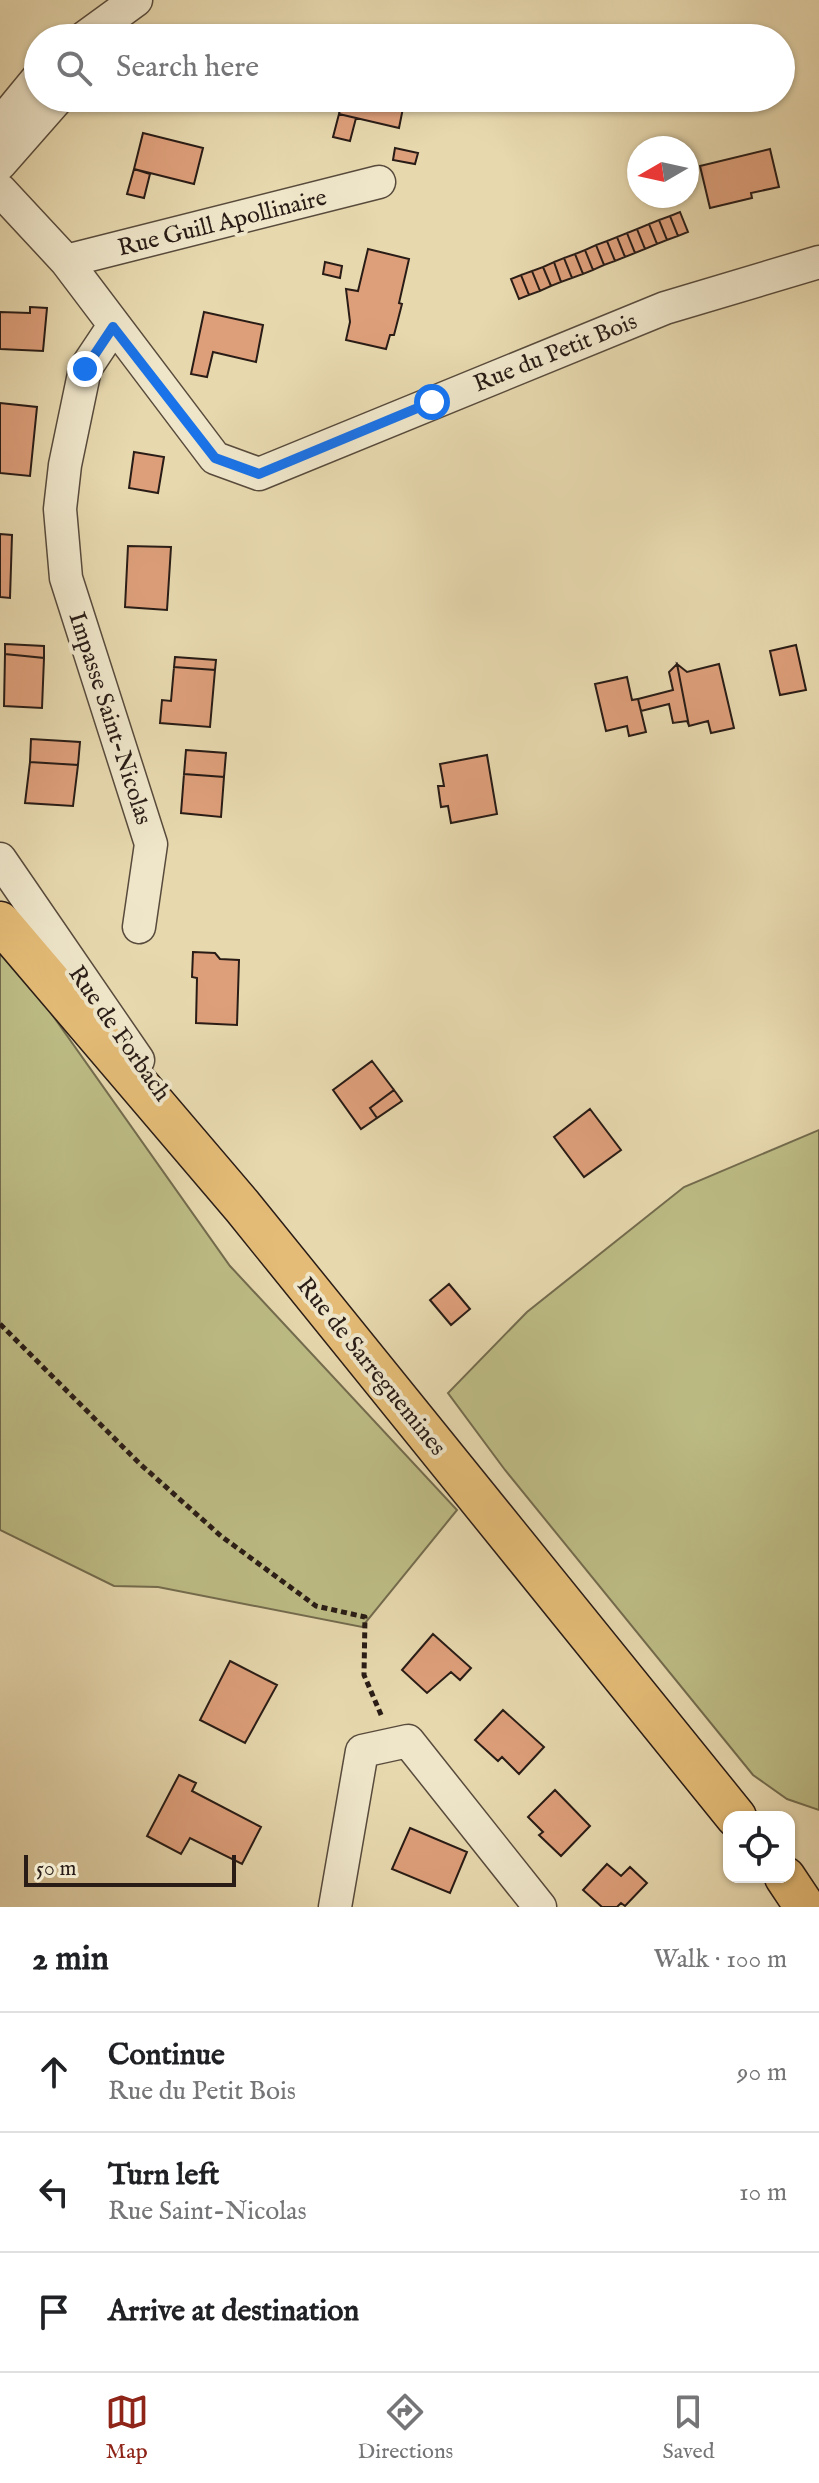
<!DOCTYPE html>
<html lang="en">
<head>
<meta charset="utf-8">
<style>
  body { margin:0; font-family:"IM FELL English",serif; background:#f6f6f6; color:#202124 }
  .controls { position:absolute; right:24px; bottom:24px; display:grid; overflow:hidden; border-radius:16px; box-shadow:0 2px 6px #0004 }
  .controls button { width:72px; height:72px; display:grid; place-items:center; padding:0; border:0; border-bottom:2px solid #e0e0e0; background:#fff; color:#202124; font:40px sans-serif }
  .compass { position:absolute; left:627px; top:136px; width:72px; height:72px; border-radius:50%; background:#fff; box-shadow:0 2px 6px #0004; rotate:261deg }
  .scale { position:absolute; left:24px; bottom:20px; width:212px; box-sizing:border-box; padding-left:8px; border:4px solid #291c16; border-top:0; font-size:22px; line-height:28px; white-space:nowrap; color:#291c16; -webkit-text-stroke:6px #efe6ca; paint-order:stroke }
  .stop { position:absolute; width:24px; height:24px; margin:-18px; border:6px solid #1a73e8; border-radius:50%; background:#fff }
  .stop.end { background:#1a73e8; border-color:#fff; box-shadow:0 2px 8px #0008 }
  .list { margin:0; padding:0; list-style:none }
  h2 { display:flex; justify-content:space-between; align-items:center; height:104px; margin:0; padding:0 32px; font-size:34px }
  h2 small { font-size:26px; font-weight:400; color:#757577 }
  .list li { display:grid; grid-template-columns:52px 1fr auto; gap:24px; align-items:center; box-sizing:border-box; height:120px; padding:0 32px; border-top:2px solid #e0e0e0 }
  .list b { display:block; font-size:30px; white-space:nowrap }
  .list p { margin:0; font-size:26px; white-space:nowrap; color:#757577 }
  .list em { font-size:26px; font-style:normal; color:#757577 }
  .icon { flex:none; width:44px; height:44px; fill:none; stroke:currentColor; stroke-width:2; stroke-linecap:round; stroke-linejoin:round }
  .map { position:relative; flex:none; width:819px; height:1907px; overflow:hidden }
  .search { position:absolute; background:#fff; box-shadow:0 2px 6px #0004; left:24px; right:24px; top:24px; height:88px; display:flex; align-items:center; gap:20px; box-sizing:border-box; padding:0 28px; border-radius:44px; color:#757577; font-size:30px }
  .sheet { height:464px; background:#fff }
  nav { display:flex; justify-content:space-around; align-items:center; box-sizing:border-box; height:112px; border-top:2px solid #e0e0e0; background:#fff; font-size:22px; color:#757577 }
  nav a { display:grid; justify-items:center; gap:4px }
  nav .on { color:#8f2418 }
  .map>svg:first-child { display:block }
</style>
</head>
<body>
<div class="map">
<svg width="819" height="1907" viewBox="0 0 819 1907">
  <rect width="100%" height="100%" fill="#e7d8ae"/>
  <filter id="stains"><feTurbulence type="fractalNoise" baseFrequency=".0025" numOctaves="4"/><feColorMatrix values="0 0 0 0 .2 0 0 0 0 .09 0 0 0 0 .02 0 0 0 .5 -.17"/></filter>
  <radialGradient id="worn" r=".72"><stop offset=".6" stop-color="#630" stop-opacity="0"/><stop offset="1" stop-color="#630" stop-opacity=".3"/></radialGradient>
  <path fill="#bdbc85" stroke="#736c4e" stroke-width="2" d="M0,941L230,1266L457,1510L362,1627L158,1587L114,1586L0,1530Z
    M819,1130V1810L787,1799L753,1775L505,1470L448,1393L527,1312L684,1187Z"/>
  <path fill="#dd9f7a" stroke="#291c16" stroke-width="2" d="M343,98H405L399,128L339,114Z
    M339,114L356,118L350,141L333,137Z
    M143,133L203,148L194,184L134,169Z
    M395,148L418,153L415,164L393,160Z
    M770,149L779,187L751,193L752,198L710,208L700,166Z
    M134,169L150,174L144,198L127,194Z
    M680,212L688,232L678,236L670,216Z
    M670,216L678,236L667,240L659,220Z
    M659,220L667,240L657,244L649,224Z
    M649,224L657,244L645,249L637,229Z
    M637,229L645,249L635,253L627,233Z
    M627,233L635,253L625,257L617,237Z
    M617,237L625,257L615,261L607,241Z
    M607,241L615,261L604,265L596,245Z
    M596,245L604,265L593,270L585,250Z
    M368,249L409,259L399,303L402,304L394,335H390L386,349L346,340L350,322L346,289L358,291Z
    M585,250L593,270L583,274L575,254Z
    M575,254L583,274L572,278L564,258Z
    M564,258L572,278L561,282L554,262Z
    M325,262L342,266L340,278L323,274Z
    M554,262L561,282L551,286L543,267Z
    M543,267L551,286L540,291L532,271Z
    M532,271L540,291L529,295L521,275Z
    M521,275L529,295L519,299L511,279Z
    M30,307L47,308L43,351L0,349V312L30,313Z
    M204,312L263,325L256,362L213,352L207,377L191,374Z
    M0,403L37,407L30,476L0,473Z
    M134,452L164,457L158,493L129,488Z
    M0,534L12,535L10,598L0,597Z
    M128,546L171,547L167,610L125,607Z
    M5,644L44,646V658L5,654Z
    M796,645L806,690L780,695L770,651Z
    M5,654L44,658L42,708L4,706Z
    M175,657L216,660L215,670L174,667Z
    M677,664L689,726L687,721L673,723L669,704L641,711L638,699L673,690L669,672Z
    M677,664L687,672L719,664L734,728L711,733L708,721L689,726Z
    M174,667L215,670L210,727L160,723L162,700L171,701Z
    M627,677L632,700L638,699L646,732L629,736L627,726L606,731L595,684Z
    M31,739L80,742L78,765L30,762Z
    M186,750L226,753L224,777L184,774Z
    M487,755L497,814L451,823L448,806L441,807L438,786H444L440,764Z
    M30,762L78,765L73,806L25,803Z
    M184,774L224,777L221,817L181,813Z
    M193,952L215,953L220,959L239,960L237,1025L196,1023L197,978L192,977Z
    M372,1061L394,1090L370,1108L377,1118L361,1129L333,1090Z
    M394,1090L402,1101L377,1118L370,1108Z
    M590,1109L621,1150L584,1177L554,1137Z
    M449,1284L470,1309L451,1325L430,1300Z
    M433,1634L471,1668L460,1680L451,1672L427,1693L402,1670Z
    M230,1661L277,1685L245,1743L200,1720Z
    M503,1710L544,1747L519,1774L502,1757L498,1761L475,1740Z
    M179,1775L196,1783L192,1791L261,1827L242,1864L190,1838L181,1854L147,1836Z
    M555,1790L590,1826L561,1856L539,1835L543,1832L528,1817Z
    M410,1828L467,1852L450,1893L392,1869Z
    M607,1864L621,1876L630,1867L647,1883L625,1906L621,1903L617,1907H602L583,1890Z"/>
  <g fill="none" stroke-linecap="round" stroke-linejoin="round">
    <defs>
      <path id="minor" d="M84,38L136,0
        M0,124L38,78
        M0,164L58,98
        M0,190L66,261L215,458L259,474L665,308L819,262
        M66,261L379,182
        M113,327L85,369L65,465L60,509L66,578L151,844L139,927
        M0,859L138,1060
        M335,1907L362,1751L408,1741L540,1907"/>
      <path id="major" d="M0,922L242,1206L736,1817
        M785,1877L805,1907"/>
    </defs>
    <use href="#minor" stroke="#584b3c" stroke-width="35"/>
    <use href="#major" stroke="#291c16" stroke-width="43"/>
    <path stroke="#291c16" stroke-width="5" stroke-dasharray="6 4" stroke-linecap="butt" d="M0,1324L139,1463L221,1536L316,1606L365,1617L364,1675L382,1717"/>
    <use href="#minor" stroke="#efe6ca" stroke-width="32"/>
    <use href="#major" stroke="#e4bc77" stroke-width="40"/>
  </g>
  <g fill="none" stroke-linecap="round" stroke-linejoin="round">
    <path stroke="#1a73e8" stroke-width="10" d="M85,369L113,327L215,458L259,474L432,402"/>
  </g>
  <g text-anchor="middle" stroke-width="8" stroke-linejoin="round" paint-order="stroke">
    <g font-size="24" fill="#291c16" stroke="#efe6ca">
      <text transform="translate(222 222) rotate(-14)" y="8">Rue Guill Apollinaire</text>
      <text transform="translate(555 352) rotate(-22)" y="8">Rue du Petit Bois</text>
      <text transform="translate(111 718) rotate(72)" y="8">Impasse Saint-Nicolas</text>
      <text transform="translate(120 1033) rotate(55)" y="8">Rue de Forbach</text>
      <text transform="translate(372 1366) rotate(51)" y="8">Rue de Sarreguemines</text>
    </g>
  </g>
  <rect width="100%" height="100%" filter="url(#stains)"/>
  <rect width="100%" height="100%" fill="url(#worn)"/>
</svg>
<div class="controls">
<button><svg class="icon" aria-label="locate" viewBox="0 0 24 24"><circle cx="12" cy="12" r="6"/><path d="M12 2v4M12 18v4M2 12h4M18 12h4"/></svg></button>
</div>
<svg class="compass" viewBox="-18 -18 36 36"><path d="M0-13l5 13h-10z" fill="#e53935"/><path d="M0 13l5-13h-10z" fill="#757577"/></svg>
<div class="scale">50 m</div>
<div class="stop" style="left:432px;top:402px"></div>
<div class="stop end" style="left:85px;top:369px"></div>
<div class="search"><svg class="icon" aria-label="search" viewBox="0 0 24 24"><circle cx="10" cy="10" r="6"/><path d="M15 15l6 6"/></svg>Search here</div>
</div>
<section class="sheet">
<h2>2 min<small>Walk · 100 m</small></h2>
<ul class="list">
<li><svg class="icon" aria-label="ahead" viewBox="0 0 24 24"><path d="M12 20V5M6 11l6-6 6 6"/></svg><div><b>Continue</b><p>Rue du Petit Bois</p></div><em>90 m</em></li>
<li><svg class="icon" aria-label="left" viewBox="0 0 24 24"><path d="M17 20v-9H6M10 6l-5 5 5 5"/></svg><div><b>Turn left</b><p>Rue Saint-Nicolas</p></div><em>10 m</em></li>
<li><svg class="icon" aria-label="arrive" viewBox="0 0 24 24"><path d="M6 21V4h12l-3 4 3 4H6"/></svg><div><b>Arrive at destination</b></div></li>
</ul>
</section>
<nav>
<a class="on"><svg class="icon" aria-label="map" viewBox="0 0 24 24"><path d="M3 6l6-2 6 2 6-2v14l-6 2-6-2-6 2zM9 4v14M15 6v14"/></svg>Map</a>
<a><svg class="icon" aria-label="directions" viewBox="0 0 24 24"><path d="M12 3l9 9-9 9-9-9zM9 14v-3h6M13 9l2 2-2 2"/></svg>Directions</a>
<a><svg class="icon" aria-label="saved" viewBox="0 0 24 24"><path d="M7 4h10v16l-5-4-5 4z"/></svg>Saved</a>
</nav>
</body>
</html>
